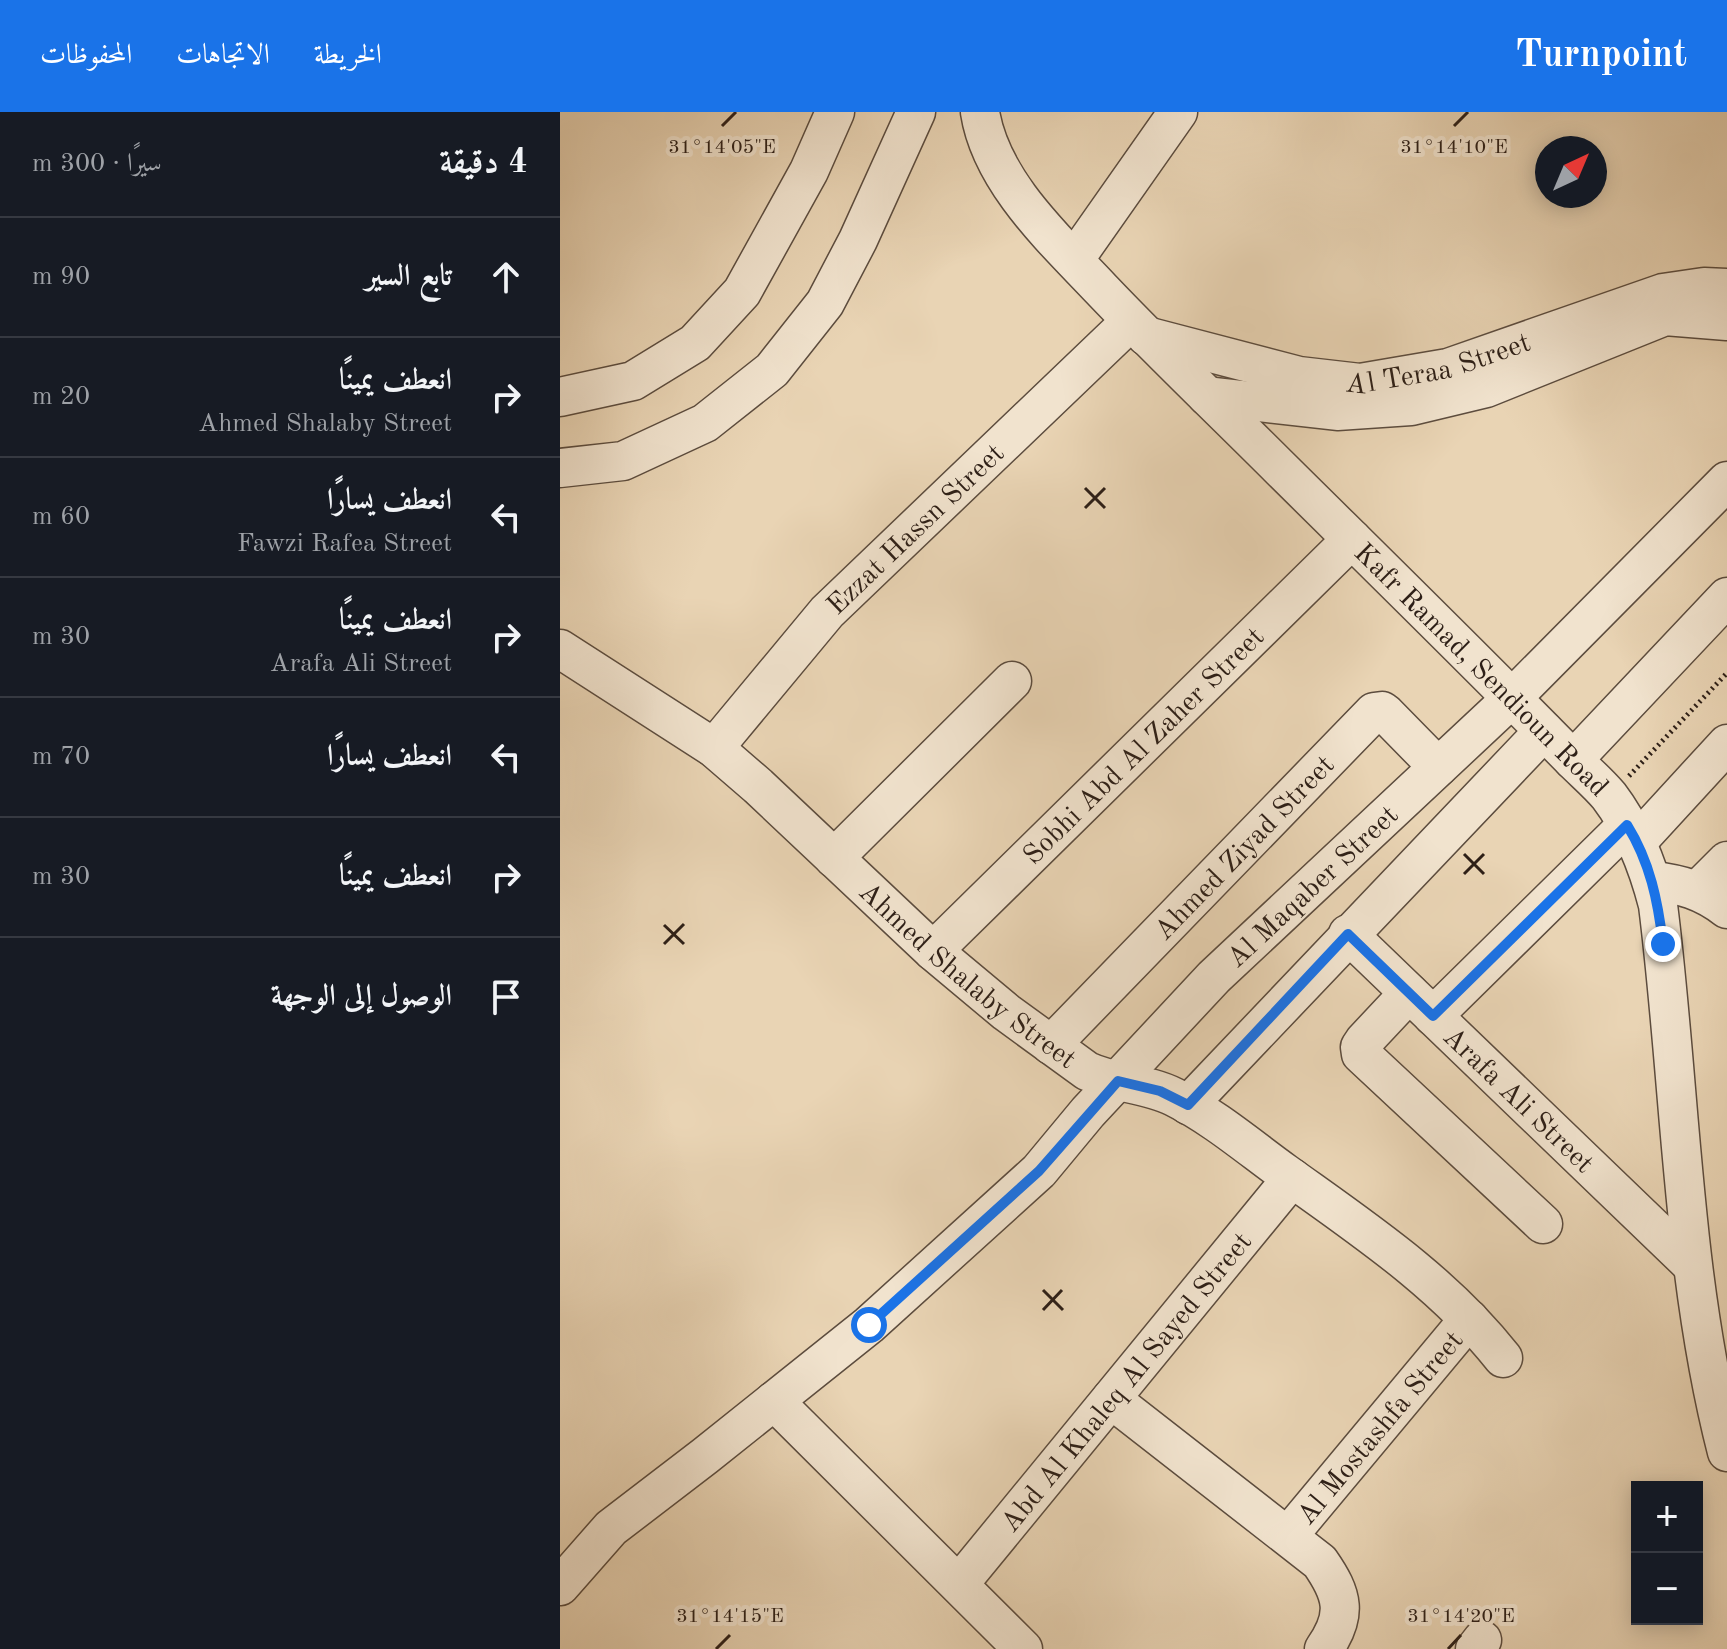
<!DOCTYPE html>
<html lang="ar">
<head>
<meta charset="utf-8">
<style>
  body { margin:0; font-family:"Old Standard TT",Amiri,serif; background:#242831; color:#f1f3f6; direction:rtl }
  .controls { position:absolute; right:24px; bottom:24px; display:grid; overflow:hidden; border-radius:0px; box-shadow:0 4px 20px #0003 }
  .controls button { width:72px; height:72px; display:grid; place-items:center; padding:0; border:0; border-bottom:2px solid #363941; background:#171b24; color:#f1f3f6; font:40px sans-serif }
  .compass { position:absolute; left:975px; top:24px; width:72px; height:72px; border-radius:50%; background:#171b24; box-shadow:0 4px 20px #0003; rotate:44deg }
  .stop { position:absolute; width:24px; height:24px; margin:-18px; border:6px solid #1a73e8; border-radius:50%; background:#fff }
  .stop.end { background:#1a73e8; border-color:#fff; box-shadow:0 2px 8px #0008 }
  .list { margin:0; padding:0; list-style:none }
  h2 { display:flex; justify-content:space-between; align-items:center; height:104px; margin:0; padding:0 32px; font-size:34px }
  h2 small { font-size:26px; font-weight:400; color:#9ea1a6 }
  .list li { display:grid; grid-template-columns:52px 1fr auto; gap:24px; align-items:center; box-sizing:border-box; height:120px; padding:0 32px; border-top:2px solid #363941 }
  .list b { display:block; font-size:30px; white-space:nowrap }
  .list p { margin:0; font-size:26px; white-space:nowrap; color:#9ea1a6 }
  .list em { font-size:26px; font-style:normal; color:#9ea1a6 }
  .icon { flex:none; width:44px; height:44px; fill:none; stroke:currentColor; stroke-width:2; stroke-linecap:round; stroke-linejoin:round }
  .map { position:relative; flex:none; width:1167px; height:1537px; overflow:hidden; direction:ltr }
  header { display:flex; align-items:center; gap:48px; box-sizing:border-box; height:112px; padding:0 40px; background:#1a73e8; color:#fff }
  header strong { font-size:38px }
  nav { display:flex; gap:44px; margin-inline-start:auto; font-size:28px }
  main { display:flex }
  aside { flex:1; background:#171b24 }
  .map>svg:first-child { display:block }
</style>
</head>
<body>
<header>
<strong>Turnpoint</strong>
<nav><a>الخريطة</a><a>الاتجاهات</a><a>المحفوظات</a></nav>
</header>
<main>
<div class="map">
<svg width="1167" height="1537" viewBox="0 0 1167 1537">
  <rect width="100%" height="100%" fill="#e9d4b4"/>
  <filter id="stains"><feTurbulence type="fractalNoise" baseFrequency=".0025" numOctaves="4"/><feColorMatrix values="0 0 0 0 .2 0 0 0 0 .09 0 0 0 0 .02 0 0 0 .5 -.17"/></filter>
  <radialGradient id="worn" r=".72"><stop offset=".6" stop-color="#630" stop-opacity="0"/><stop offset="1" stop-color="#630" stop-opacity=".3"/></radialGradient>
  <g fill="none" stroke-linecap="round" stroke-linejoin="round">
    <defs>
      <g id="minor">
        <path id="s1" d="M420,0C431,70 495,128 541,177C600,239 661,297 721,357C819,454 917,550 1013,648C1025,660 1038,671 1049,684C1074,717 1088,754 1098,793C1121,975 1121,1161 1167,1340"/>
        <path d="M514,148L618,0"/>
        <path id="s2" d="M586,224L739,264L800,271L888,256L1103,181L1144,175L1167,176"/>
        <path d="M647,284L777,299L851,294L926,276L1105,204L1167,209"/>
        <path d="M0,285L73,269L135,231L182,180L249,59L275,0"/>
        <path d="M0,356L63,349L145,311L212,258L265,191L298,128L356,0"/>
        <path id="s3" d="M0,537L154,636L198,674L373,839L446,900L527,959C555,972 586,971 614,985C654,1005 689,1035 725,1061C803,1117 883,1170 943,1246"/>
        <path id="s4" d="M154,636L267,500L571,209"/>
        <path d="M1013,648L1167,485"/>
        <path d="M1077,730L1167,632"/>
        <path d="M274,746L452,569"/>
        <path d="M1092,769C1121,772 1144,779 1167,797"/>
        <path d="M1138,778L1167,749"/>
        <path id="s5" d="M788,822L1132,1153"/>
        <path id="s6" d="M373,839L792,427"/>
        <path d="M849,881L804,929L800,935L801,942L983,1112"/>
        <path d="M873,904L1067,713"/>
        <path id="s7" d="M491,933L814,600L822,599L826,602L878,655"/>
        <path d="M628,993L984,619"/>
        <path d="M551,1287L760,1450C783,1483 788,1503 764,1537"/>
        <path d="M214,1289L463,1537"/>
        <path id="s8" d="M728,1424L909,1207"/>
        <path id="s9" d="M399,1472L732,1066"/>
        <path id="s10" d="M0,1474L51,1416L145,1344L309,1213L479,1059L528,1000L654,865L952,586L1167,369"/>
        <path d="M915,1537L922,1528"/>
      </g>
    </defs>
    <use href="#minor" stroke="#5c4c3e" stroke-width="41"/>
    <path stroke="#2d1f17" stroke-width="5" stroke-dasharray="2 4" stroke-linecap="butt" d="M1069,664L1167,561"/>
    <use href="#minor" stroke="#f1e3ce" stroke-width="38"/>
  </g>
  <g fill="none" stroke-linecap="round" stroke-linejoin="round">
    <path stroke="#1a73e8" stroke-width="10" d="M309,1213L479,1059L558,969L600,979L628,993L788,822L873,904L1067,713C1090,750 1098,789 1103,832"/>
  </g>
  <path fill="none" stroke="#2d1f17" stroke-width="3" d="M162,14L176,0M894,14L908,0M525,376L545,396M525,396L545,376M904,742L924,762M904,762L924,742M104,813L124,832M104,832L124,812M483,1178L503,1198M483,1198L502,1178M156,1537L170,1523M888,1537L901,1523"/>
  <g text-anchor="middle" stroke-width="8" stroke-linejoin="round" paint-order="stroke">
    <g font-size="28" fill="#2d1f17" stroke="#f1e3ce">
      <text dy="10" stroke="none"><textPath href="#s2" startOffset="300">Al Teraa Street</textPath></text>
      <text dy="10" stroke="none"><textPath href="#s4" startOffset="298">Ezzat Hassn Street</textPath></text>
      <text dy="10" stroke="none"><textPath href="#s1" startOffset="756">Kafr Ramad, Sendioun Road</textPath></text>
      <text dy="10" stroke="none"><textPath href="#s6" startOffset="294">Sobhi Abd Al Zaher Street</textPath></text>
      <text dy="10" stroke="none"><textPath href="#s7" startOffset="276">Ahmed Ziyad Street</textPath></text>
      <text dy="10" stroke="none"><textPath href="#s10" startOffset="1030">Al Maqaber Street</textPath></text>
      <text dy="10" stroke="none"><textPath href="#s3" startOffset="524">Ahmed Shalaby Street</textPath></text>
      <text dy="10" stroke="none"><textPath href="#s5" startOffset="238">Arafa Ali Street</textPath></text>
      <text dy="10" stroke="none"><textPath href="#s9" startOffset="262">Abd Al Khaleq Al Sayed Street</textPath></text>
      <text dy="10" stroke="none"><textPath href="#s8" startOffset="142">Al Mostashfa Street</textPath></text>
    </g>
  </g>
  <g font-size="20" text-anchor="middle" fill="#2d1f17" stroke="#f1e3ce" stroke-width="8" stroke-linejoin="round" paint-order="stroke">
    <text x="162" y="41">31°14'05"E</text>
    <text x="894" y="41">31°14'10"E</text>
    <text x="170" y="1510">31°14'15"E</text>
    <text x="901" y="1510">31°14'20"E</text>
  </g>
  <rect width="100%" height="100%" filter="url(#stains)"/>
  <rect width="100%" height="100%" fill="url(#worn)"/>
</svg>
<div class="controls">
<button>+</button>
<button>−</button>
</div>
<svg class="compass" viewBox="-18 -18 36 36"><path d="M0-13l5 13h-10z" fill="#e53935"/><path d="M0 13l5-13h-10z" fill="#9ea1a6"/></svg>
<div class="stop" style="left:309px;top:1213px"></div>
<div class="stop end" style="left:1103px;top:832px"></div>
</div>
<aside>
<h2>4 دقيقة<small>سيرًا · 300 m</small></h2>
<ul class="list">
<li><svg class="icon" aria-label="ahead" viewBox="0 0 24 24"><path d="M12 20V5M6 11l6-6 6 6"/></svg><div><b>تابع السير</b></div><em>90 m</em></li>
<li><svg class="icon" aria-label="right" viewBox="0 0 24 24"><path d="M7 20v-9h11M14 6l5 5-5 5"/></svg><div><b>انعطف يمينًا</b><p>Ahmed Shalaby Street</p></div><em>20 m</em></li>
<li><svg class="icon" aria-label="left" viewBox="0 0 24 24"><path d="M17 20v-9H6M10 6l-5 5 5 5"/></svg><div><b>انعطف يسارًا</b><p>Fawzi Rafea Street</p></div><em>60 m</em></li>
<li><svg class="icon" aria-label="right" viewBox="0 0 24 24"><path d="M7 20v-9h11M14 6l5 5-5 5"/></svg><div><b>انعطف يمينًا</b><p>Arafa Ali Street</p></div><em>30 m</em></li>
<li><svg class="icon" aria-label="left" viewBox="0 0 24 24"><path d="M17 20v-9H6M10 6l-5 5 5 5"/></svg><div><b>انعطف يسارًا</b></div><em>70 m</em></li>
<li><svg class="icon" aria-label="right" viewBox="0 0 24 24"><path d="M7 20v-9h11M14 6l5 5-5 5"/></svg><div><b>انعطف يمينًا</b></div><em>30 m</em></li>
<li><svg class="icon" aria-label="arrive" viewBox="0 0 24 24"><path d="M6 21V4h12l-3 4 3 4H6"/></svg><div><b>الوصول إلى الوجهة</b></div></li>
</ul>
</aside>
</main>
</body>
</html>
